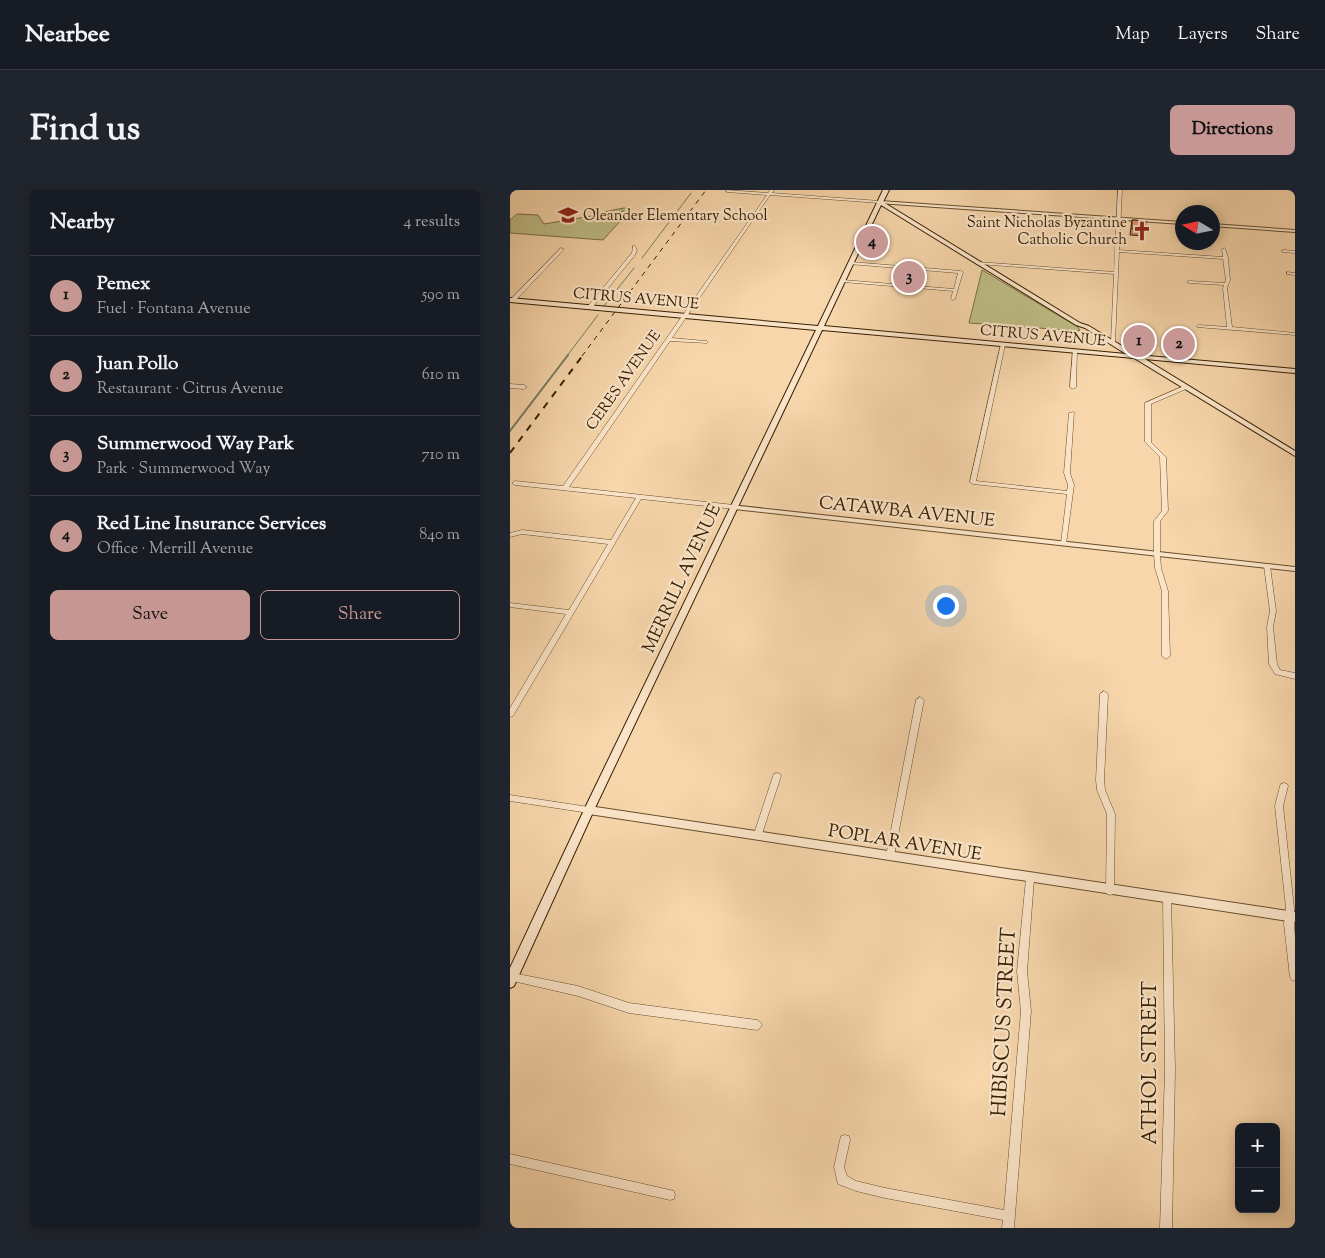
<!DOCTYPE html>
<html lang="en">
<head>
<meta charset="utf-8">
<style>
  body { margin:0; font-family:"Sorts Mill Goudy",serif; background:#20242c; color:#f1f3f6 }
  .controls { position:absolute; right:15px; bottom:15px; display:grid; overflow:hidden; border-radius:8px; box-shadow:0 2px 12px #0003 }
  .controls button { width:45px; height:45px; display:grid; place-items:center; padding:0; border:0; border-bottom:1px solid #363941; background:#171b24; color:#f1f3f6; font:25px sans-serif }
  .compass { position:absolute; left:665px; top:15px; width:45px; height:45px; border-radius:50%; background:#171b24; box-shadow:0 2px 12px #0003; rotate:280deg }
  .you { position:absolute; left:435px; top:415px; width:18px; height:18px; margin:-12px; border:4px solid #fff; border-radius:50%; background:#1a73e8; box-shadow:0 0 0 8px #1a73e833 }
  .badge { display:grid; place-items:center; width:32px; height:32px; border-radius:50%; background:#c59692; color:#111; font-size:16px; font-weight:700 }
  .pin { position:absolute; translate:-50% -50%; border:2px solid #fff; box-shadow:0 1px 5px #0006 }
  .list { margin:0; padding:0; list-style:none }
  h2 { display:flex; justify-content:space-between; align-items:center; height:65px; margin:0; padding:0 20px; font-size:21px }
  h2 small { font-size:16px; font-weight:400; color:#9ea1a6 }
  .list li { display:grid; grid-template-columns:32px 1fr auto; gap:15px; align-items:center; box-sizing:border-box; height:80px; padding:0 20px; border-top:1px solid #363941 }
  .list b { display:block; font-size:19px; white-space:nowrap }
  .list p { margin:0; font-size:16px; white-space:nowrap; color:#9ea1a6 }
  .list em { font-size:16px; font-style:normal; color:#9ea1a6 }
  .actions { display:flex; gap:10px; padding:15px 20px }
  .actions a { flex:1; padding:11px 0; border:1px solid #c59692; border-radius:8px; text-align:center; font-size:18px; color:#c59692 }
  .actions .main { background:#c59692; color:#111 }
  .map { position:relative; flex:none; width:785px; height:1038px; overflow:hidden; border-radius:8px }
  header { display:flex; align-items:center; gap:30px; box-sizing:border-box; height:70px; padding:0 25px; background:#171b24; border-bottom:1px solid #363941 }
  header strong { font-size:24px }
  nav { display:flex; gap:28px; margin-inline-start:auto; font-size:18px }
  .intro { display:flex; align-items:center; justify-content:space-between; box-sizing:border-box; height:120px; padding:0 30px }
  h1 { margin:0; font-size:35px }
  .button { padding:12px 22px; border-radius:8px; background:#c59692; color:#111; font-size:18px; font-weight:700 }
  main { display:flex; gap:30px; padding:0 30px }
  aside { flex:1; background:#171b24; border-radius:8px; box-shadow:0 2px 12px #0003 }
  .map>svg:first-child { display:block }
</style>
</head>
<body>
<header>
<strong>Nearbee</strong>
<nav><a>Map</a><a>Layers</a><a>Share</a></nav>
</header>
<div class="intro"><h1>Find us</h1><a class="button">Directions</a></div>
<main>
<aside>
<h2>Nearby<small>4 results</small></h2>
<ul class="list">
<li><span class="badge">1</span><div><b>Pemex</b><p>Fuel · Fontana Avenue</p></div><em>590 m</em></li>
<li><span class="badge">2</span><div><b>Juan Pollo</b><p>Restaurant · Citrus Avenue</p></div><em>610 m</em></li>
<li><span class="badge">3</span><div><b>Summerwood Way Park</b><p>Park · Summerwood Way</p></div><em>710 m</em></li>
<li><span class="badge">4</span><div><b>Red Line Insurance Services</b><p>Office · Merrill Avenue</p></div><em>840 m</em></li>
</ul>
<div class="actions"><a class="main">Save</a><a>Share</a></div>
</aside>
<div class="map">
<svg width="785" height="1038" viewBox="0 0 785 1038">
  <rect width="100%" height="100%" fill="#f7d6ab"/>
  <filter id="stains"><feTurbulence type="fractalNoise" baseFrequency=".004" numOctaves="4"/><feColorMatrix values="0 0 0 0 .2 0 0 0 0 .09 0 0 0 0 .02 0 0 0 .5 -.17"/></filter>
  <radialGradient id="worn" r=".72"><stop offset=".6" stop-color="#630" stop-opacity="0"/><stop offset="1" stop-color="#630" stop-opacity=".3"/></radialGradient>
  <path fill="#bfbd87" stroke="#7b6e44" d="M114,18H122L119,22L112,21L108,25L115,26L93,50L0,43V30L7,24L28,25L34,34L88,25V23Z
    M393,79L409,81L406,87L409,88L407,96L391,94L394,89L391,85Z
    M472,80L568,137L570,141L459,133Z"/>
  <g fill="none" stroke-linecap="round" stroke-linejoin="round">
    <path stroke="#757c64" stroke-width="1" d="M132,68L181,3
      M94,116L124,78
      M57,166L88,125"/>
    <path stroke="#757c64" stroke-width="2" d="M0,241L58,165"/>
    <defs>
      <path id="minor" d="M216,0L258,3L260,0H264L262,3L370,11L372,12L370,13L260,5L162,148L195,151H197V153L160,151L59,297L224,315L227,317L224,319L131,309L3,526L0,527V518L56,424L0,417V413L59,420L98,354L12,344L0,347V343L12,340L101,350L126,308L5,295L2,293L5,291L53,296L257,5L217,2Z
        M608,0H612L609,60L713,67L712,59L715,58L718,68L720,90L717,98L722,137L785,143V145L687,137V136L689,135L717,137L713,98L714,95L679,93L677,92L679,91L715,93L716,90L713,69L609,62L605,152L603,153L601,152L604,84L468,74L466,73L468,72L604,82Z
        M123,56H125L127,60L125,65L82,118H78V116L121,64L123,60Z
        M51,58L54,59L4,112H0V110Z
        M774,60L785,61V63L772,62V61Z
        M341,72L451,81L453,82L445,109L443,110L441,109L443,101L333,92L331,91L333,90L444,99L448,83L339,74V73Z
        M777,82L785,83V85L777,84Z
        M491,154L495,155L466,291L557,301L558,295L554,283L559,223L564,222L560,283L564,295L556,354L554,355L551,353L557,304L463,294L460,292Z
        M563,160L567,161L566,197L563,199L560,197Z
        M0,194L14,195L17,197L14,199L0,198Z
        M674,196L676,197V199L641,214V252L656,267L658,321L650,331V364L651,378L658,401L660,466L656,469L652,466V401L645,378L644,364V331L652,321L650,267L635,252V213Z
        M757,374L760,376L766,421L763,437L767,474L770,480L785,483V489L765,484L759,474L757,437L760,421L754,376Z
        M594,501L598,504L594,590L595,600L605,624L604,701L603,704L600,705L597,704L596,701L597,624L587,600L586,590L590,504Z
        M410,507L414,510L384,666L383,669L380,670L377,669L376,666L406,510Z
        M267,583L270,584L271,586L252,644L251,647L248,648L245,647L244,644L263,586L264,584Z
        M774,593L777,594L778,596L773,616L784,718V734L785,747V791L782,790L780,787L774,734L776,718L765,616L770,596L771,594Z
        M0,605L79,617L82,618L83,620L82,622L79,623L0,611Z
        M520,685L523,686L524,689L517,781L521,821L504,1038H492L493,1030L375,1008L346,1001L328,994L324,977L330,950L331,946L335,945L339,946L340,950L334,977L337,986L346,991L375,998L494,1020L511,821L507,781L516,689L517,686Z
        M657,704L660,705L661,708L665,880L662,1038H650L655,880L653,708L654,705Z
        M3,783L68,796L119,813L247,830L250,832L252,835L250,838L247,840L119,823L68,806L3,791L0,790V784Z
        M0,964L160,1000L164,1001L165,1005L164,1009L160,1010L0,974Z"/>
      <path id="tertiary" d="M370,11L672,32V34L368,13V12Z
        M702,34L785,40V42L702,36Z
        M221,315L785,377V381L224,319H221Z
        M79,616L785,722V732L79,624L76,623L74,620L76,617Z"/>
      <path id="secondary" d="M373,0H379L373,12L570,133L579,136L627,165L785,179V183L635,169L785,261V266L624,168L312,140L84,620L4,796L0,798V778L74,620L306,140L0,112V108L308,136ZM371,15L566,135L575,138L616,164L314,136Z"/>
    </defs>
    <use href="#minor" stroke="#674e2c" stroke-width="1"/>
    <use href="#tertiary" stroke="#674e2c" stroke-width="2"/>
    <use href="#secondary" stroke="#372002" stroke-width="2"/>
    <use href="#minor" fill="#fae4c8" fill-rule="evenodd"/>
    <use href="#tertiary" fill="#fae4c8" fill-rule="evenodd"/>
    <use href="#secondary" fill="#fae4c8" fill-rule="evenodd"/>
    <path stroke="#372002" stroke-width="1" stroke-dasharray="5 5" stroke-linecap="butt" d="M72,166L196,0"/>
    <path stroke="#372002" stroke-width="2" stroke-dasharray="7 7" stroke-linecap="butt" d="M0,263L73,165"/>
  </g>
  <path fill="#c58370" stroke="#372002" d="M622,30L636,31L633,46L620,45Z
    M660,143L679,152L678,158L659,157V149Z"/>
  <path fill="#e59882" stroke="#372002" d="M622,30L636,31L635,40L622,39Z
    M662,142L678,145L679,152L661,150L660,143Z"/>
  <defs>
    <symbol id="school-bare" viewBox="-9 -9 18 18"><path d="M0-5L7-2L0 1L-7-2ZM-4 1L0 2.5L4 1V4Q0 6-4 4Z" fill="#8f2418" stroke="#fae4c8" stroke-width="2.5" paint-order="stroke"/></symbol>
    <symbol id="church-bare" viewBox="-9 -9 18 18"><path d="M-1.2-6h2.4v3.5h3.3v2.4h-3.3V6h-2.4V-.1h-3.3v-2.4h3.3Z" fill="#8f2418" stroke="#fae4c8" stroke-width="2.5" paint-order="stroke"/></symbol>
  </defs>
  <g fill-rule="evenodd">
    <use href="#school-bare" x="44" y="11" width="28" height="28"/>
    <use href="#church-bare" x="618" y="27" width="28" height="28"/>
  </g>
  <g text-anchor="middle" stroke-width="4.5" stroke-linejoin="round" paint-order="stroke">
    <g font-size="15" fill="#372002" stroke="#fae4c8" text-anchor="start">
      <text x="73" y="30">Oleander Elementary School</text>
      <text x="617" y="37" text-anchor="end">Saint Nicholas Byzantine<tspan x="617" dy="17">Catholic Church</tspan></text>
    </g>
    <g font-size="15" fill="#372002" stroke="#fae4c8">
      <text transform="translate(126 108) rotate(5)" y="5">CITRUS AVENUE</text>
      <text transform="translate(533 145) rotate(5)" y="5">CITRUS AVENUE</text>
      <text transform="translate(113 190) rotate(-55)" y="5">CERES AVENUE</text>
    </g>
    <g font-size="18" fill="#372002" stroke="#fae4c8">
      <text transform="translate(397 321) rotate(6)" y="6">CATAWBA AVENUE</text>
      <text transform="translate(171 388) rotate(-65)" y="6">MERRILL AVENUE</text>
      <text transform="translate(395 652) rotate(9)" y="6">POPLAR AVENUE</text>
    </g>
    <g font-size="21" fill="#372002" stroke="#fae4c8">
      <text transform="translate(493 832) rotate(-87)" y="7">HIBISCUS STREET</text>
      <text transform="translate(639 873) rotate(-90)" y="7">ATHOL STREET</text>
    </g>
  </g>
  <rect width="100%" height="100%" filter="url(#stains)"/>
  <rect width="100%" height="100%" fill="url(#worn)"/>
</svg>
<div class="controls">
<button>+</button>
<button>−</button>
</div>
<svg class="compass" viewBox="-18 -18 36 36"><path d="M0-13l5 13h-10z" fill="#e53935"/><path d="M0 13l5-13h-10z" fill="#9ea1a6"/></svg>
<div class="you"></div>
<div class="pin badge" style="left:629px;top:151px">1</div>
<div class="pin badge" style="left:669px;top:154px">2</div>
<div class="pin badge" style="left:399px;top:87px">3</div>
<div class="pin badge" style="left:362px;top:52px">4</div>
</div>
</main>
</body>
</html>
